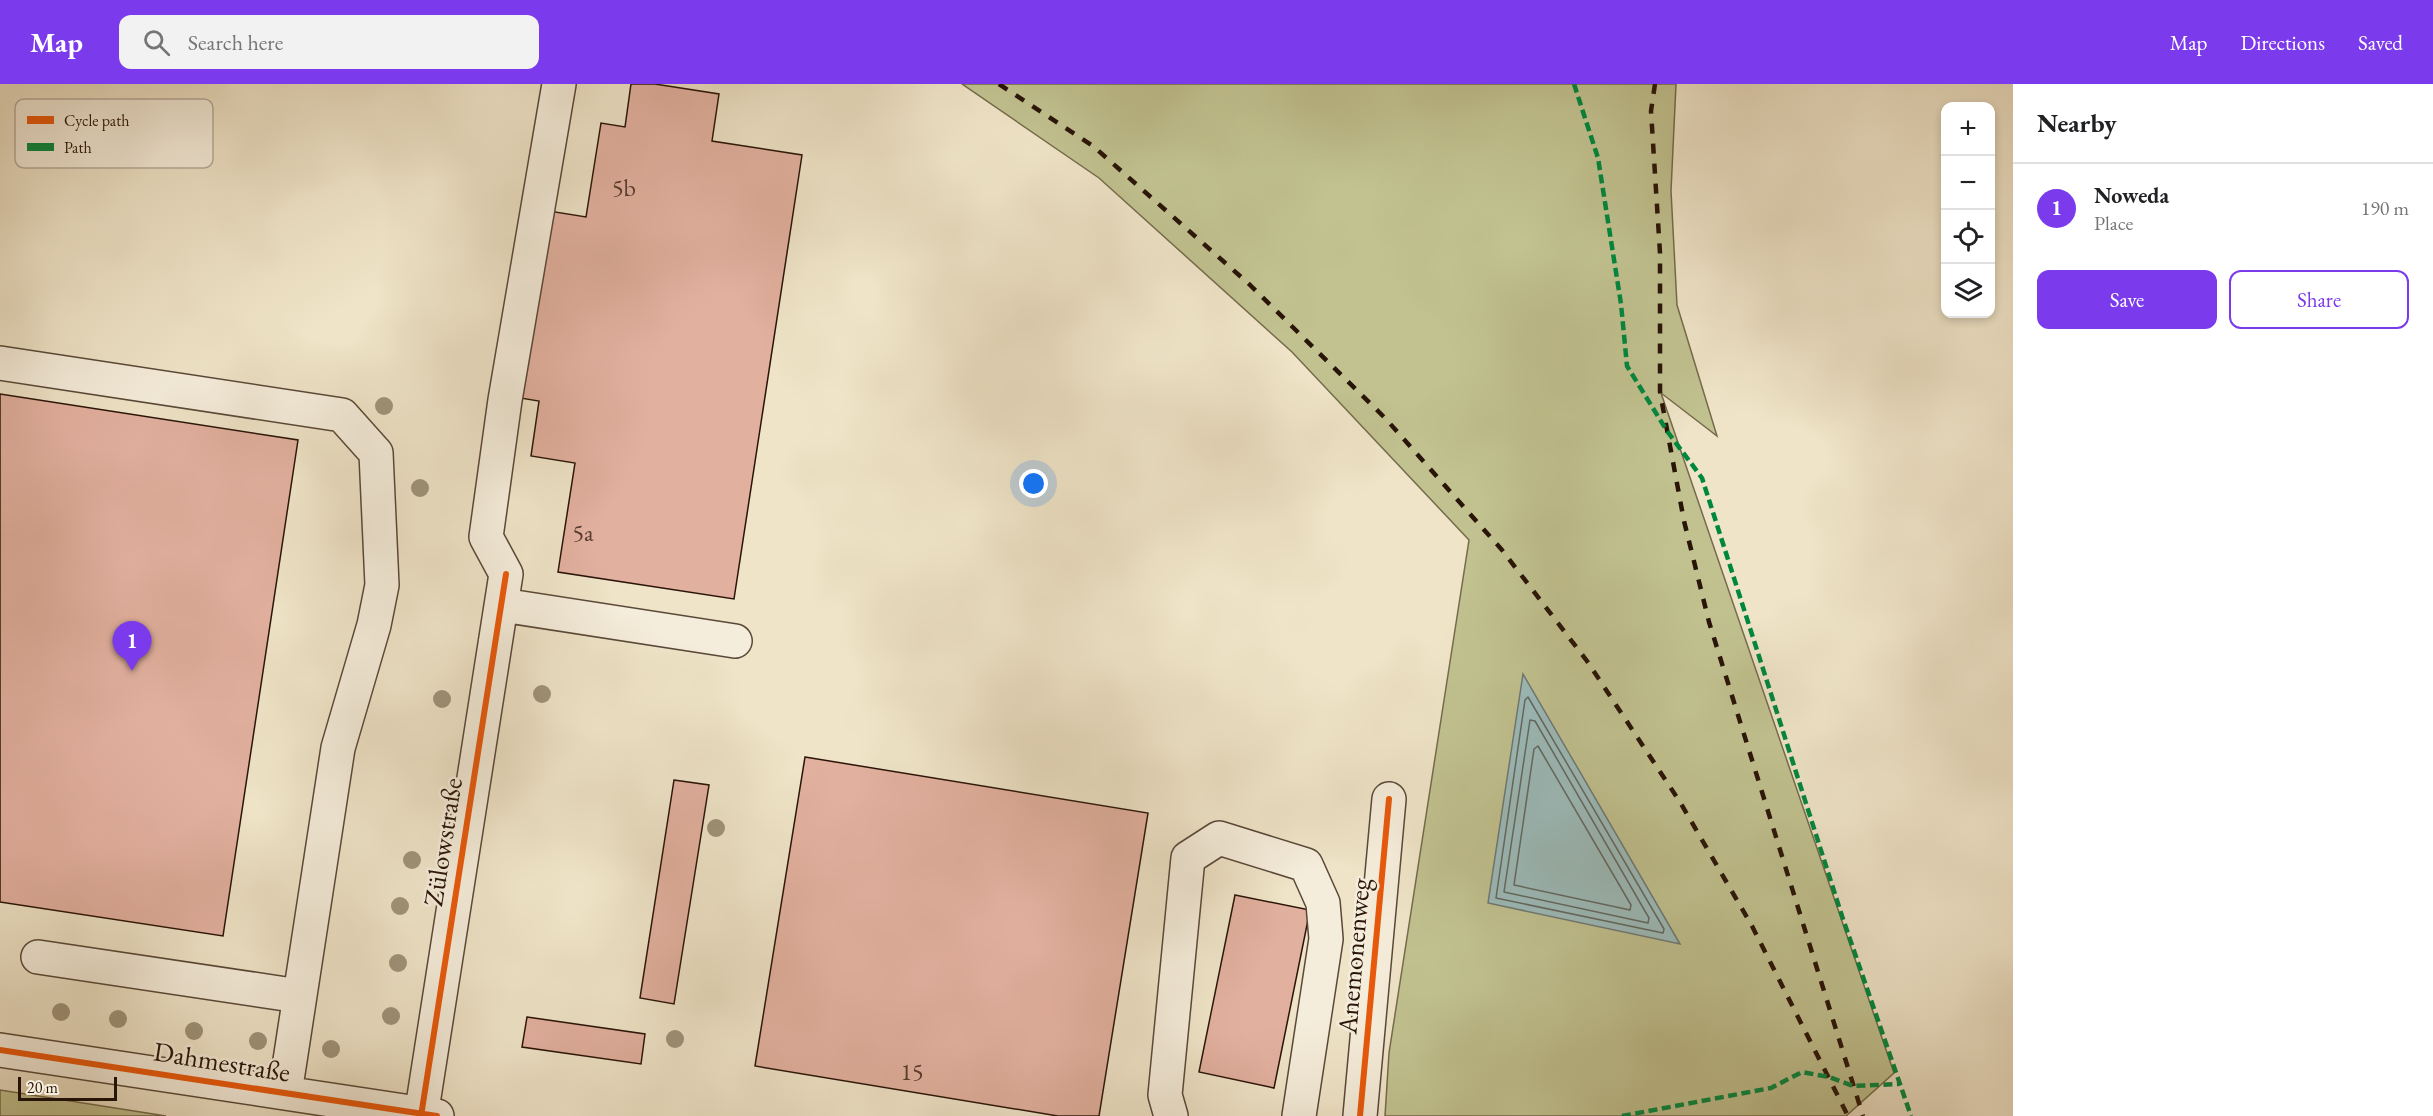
<!DOCTYPE html>
<html lang="en">
<head>
<meta charset="utf-8">
<style>
  body { margin:0; font-family:"EB Garamond",serif; background:#f2f2f2; color:#202124 }
  .controls { position:absolute; right:18px; top:18px; display:grid; overflow:hidden; border-radius:12px; box-shadow:0 3px 9px #0003 }
  .controls button { width:54px; height:54px; display:grid; place-items:center; padding:0; border:0; border-bottom:2px solid #e0e0e0; background:#fff; color:#202124; font:30px sans-serif }
  .scale { position:absolute; left:18px; bottom:15px; width:99px; box-sizing:border-box; padding-left:6px; border:3px solid #291408; border-top:0; font-size:16px; line-height:21px; white-space:nowrap; color:#291408; -webkit-text-stroke:4px #f5eddb; paint-order:stroke }
  .you { position:absolute; left:1034px; top:400px; width:21px; height:21px; margin:-15px; border:4px solid #fff; border-radius:50%; background:#1a73e8; box-shadow:0 0 0 9px #1a73e833 }
  .badge { display:grid; place-items:center; width:39px; height:39px; border-radius:50%; background:#7c3aed; color:#fff; font-size:20px; font-weight:700 }
  .pin { position:absolute; translate:-50% -50px; filter:drop-shadow(0 2px 3px #0008) }
  .pin::after { content:''; position:absolute; top:32px; width:21px; height:18px; background:inherit; clip-path:polygon(0 0,100% 0,50% 100%) }
  .list { margin:0; padding:0; list-style:none }
  h2 { display:flex; justify-content:space-between; align-items:center; height:78px; margin:0; padding:0 24px; font-size:26px }
  h2 small { font-size:20px; font-weight:400; color:#757577 }
  .list li { display:grid; grid-template-columns:39px 1fr auto; gap:18px; align-items:center; box-sizing:border-box; height:90px; padding:0 24px; border-top:2px solid #e0e0e0 }
  .list b { display:block; font-size:22px; white-space:nowrap }
  .list p { margin:0; font-size:20px; white-space:nowrap; color:#757577 }
  .list em { font-size:20px; font-style:normal; color:#757577 }
  .actions { display:flex; gap:12px; padding:18px 24px }
  .actions a { flex:1; padding:14px 0; border:2px solid #7c3aed; border-radius:12px; text-align:center; font-size:21px; color:#7c3aed }
  .actions .main { background:#7c3aed; color:#fff }
  .icon { flex:none; width:33px; height:33px; fill:none; stroke:currentColor; stroke-width:2; stroke-linecap:round; stroke-linejoin:round }
  .map { position:relative; flex:none; width:2013px; height:1032px; overflow:hidden }
  header { display:flex; align-items:center; gap:36px; box-sizing:border-box; height:84px; padding:0 30px; background:#7c3aed; color:#fff }
  header strong { font-size:28px }
  nav { display:flex; gap:33px; margin-inline-start:auto; font-size:21px }
  .search { width:420px; height:54px; background:#f2f2f2; display:flex; align-items:center; gap:15px; box-sizing:border-box; padding:0 21px; border-radius:12px; color:#757577; font-size:22px }
  main { display:flex }
  aside { flex:1; background:#fff }
  .map>svg:first-child { display:block }
</style>
</head>
<body>
<header>
<strong>Map</strong>
<div class="search"><svg class="icon" aria-label="search" viewBox="0 0 24 24"><circle cx="10" cy="10" r="6"/><path d="M15 15l6 6"/></svg>Search here</div>
<nav><a>Map</a><a>Directions</a><a>Saved</a></nav>
</header>
<main>
<div class="map">
<svg width="2013" height="1032" viewBox="0 0 2013 1032">
  <rect width="100%" height="100%" fill="#efe4c8"/>
  <filter id="stains"><feTurbulence type="fractalNoise" baseFrequency=".00333" numOctaves="4"/><feColorMatrix values="0 0 0 0 .2 0 0 0 0 .09 0 0 0 0 .02 0 0 0 .5 -.17"/></filter>
  <radialGradient id="worn" r=".72"><stop offset=".6" stop-color="#630" stop-opacity="0"/><stop offset="1" stop-color="#630" stop-opacity=".3"/></radialGradient>
  <path fill="#c1c290" stroke="#756b4c" stroke-width="1.5" d="M962,0H1676L1671,107L1677,221L1717,352L1661,309L1894,989L1846,1032H1385L1389,969L1469,456L1292,268L1099,94Z
    M0,1006L166,1032H0Z"/>
  <path fill="#9cbdbd" stroke="#6e7975" stroke-width="1.5" d="M1523,590L1680,860L1488,819Z"/>
  <g fill="none" stroke-linecap="round" stroke-linejoin="round">
    <path stroke="#626862" stroke-width="1.5" d="M1528,613L1664,845L1663,849L1496,814L1525,616Z
      M1530,636L1535,637L1649,834L1648,839L1504,808Z
      M1538,662L1631,821L1630,826L1514,801L1534,665Z"/>
  </g>
  <path fill="#e2b09f" stroke="#291408" stroke-width="1.5" d="M631,0H655L719,10L712,57L802,71L734,515L558,488L575,379L531,372L539,317L514,313L543,126L586,133L601,39L625,43Z
    M0,310L298,356L223,852L0,818Z
    M805,673L1148,729L1099,1032H1058L755,982Z
    M674,696L709,701L674,920L640,914Z
    M1235,811L1310,826L1274,1004L1199,988Z
    M527,933L645,950L641,980L522,963Z"/>
  <g fill="none" stroke-linecap="round" stroke-linejoin="round">
    <defs>
      <path id="minor" d="M0,279L342,331L376,369L382,501L374,541L338,664L285,1009
        M502,521L735,557
        M38,873L299,912
        M0,966L437,1032
        M421,1032L506,490L486,453L505,316L559,0
        M1171,1032L1165,1011L1188,774L1219,754L1306,781L1323,819L1326,855L1299,1032
        M1360,1032L1389,715"/>
    </defs>
    <use href="#minor" stroke="#5a4838" stroke-width="36"/>
    <use href="#minor" stroke="#f5eddb" stroke-width="33"/>
    <path stroke="#291408" stroke-width="4.5" stroke-dasharray="10 10" stroke-linecap="butt" d="M999,0L1093,62L1249,200L1385,334L1502,466L1587,577L1680,718L1752,842L1848,1032
      M1655,0L1651,27L1660,169V308L1684,437L1709,538L1863,1032"/>
    <path stroke="#00873e" stroke-width="4.5" stroke-dasharray="9 4.5" stroke-linecap="butt" d="M1574,0L1598,74L1621,220L1627,282L1667,347L1702,394L1842,832L1911,1032
      M1622,1032L1771,1004L1802,988L1829,993L1853,1002L1899,1000"/>
    <defs>
      <path id="cycleway" d="M0,966L437,1032
        M421,1032L506,490
        M1360,1032L1389,715"/>
    </defs>
    <use href="#cycleway" stroke="#f5eddb" stroke-width="10"/>
    <use href="#cycleway" stroke="#e8590c" stroke-width="6"/>
  </g>
  <g fill="#9f9379">
    <circle cx="384" cy="322" r="9"/>
    <circle cx="420" cy="404" r="9"/>
    <circle cx="542" cy="610" r="9"/>
    <circle cx="442" cy="615" r="9"/>
    <circle cx="716" cy="744" r="9"/>
    <circle cx="412" cy="776" r="9"/>
    <circle cx="400" cy="822" r="9"/>
    <circle cx="398" cy="879" r="9"/>
    <circle cx="61" cy="928" r="9"/>
    <circle cx="391" cy="932" r="9"/>
    <circle cx="118" cy="935" r="9"/>
    <circle cx="194" cy="947" r="9"/>
    <circle cx="675" cy="955" r="9"/>
    <circle cx="258" cy="957" r="9"/>
    <circle cx="331" cy="965" r="9"/>
  </g>
  <g text-anchor="middle" stroke-width="5" stroke-linejoin="round" paint-order="stroke">
    <g font-size="24" fill="#573b2e">
      <text x="624" y="112">5b</text>
      <text x="583" y="457">5a</text>
      <text x="912" y="996">15</text>
    </g>
    <g font-size="27" fill="#291408" stroke="#f5eddb">
      <text transform="translate(443 758) rotate(-81)" y="9">Zülowstraße</text>
      <text transform="translate(1354 872) rotate(-85)" y="9">Anemonenweg</text>
      <text transform="translate(222 978) rotate(9)" y="9">Dahmestraße</text>
    </g>
  </g>
  <rect x="15" y="15" width="198" height="69" rx="9" fill="#f5eddb" stroke="#b8ac9c" stroke-width="1.5"/>
  <rect x="27" y="32" width="27" height="8" fill="#e8590c"/>
  <rect x="27" y="59" width="27" height="8" fill="#00873e"/>
  <g font-size="16" fill="#291408">
    <text x="64" y="42">Cycle path</text>
    <text x="64" y="69">Path</text>
  </g>
  <rect width="100%" height="100%" filter="url(#stains)"/>
  <rect width="100%" height="100%" fill="url(#worn)"/>
</svg>
<div class="controls">
<button>+</button>
<button>−</button>
<button><svg class="icon" aria-label="locate" viewBox="0 0 24 24"><circle cx="12" cy="12" r="6"/><path d="M12 2v4M12 18v4M2 12h4M18 12h4"/></svg></button>
<button><svg class="icon" aria-label="layers" viewBox="0 0 24 24"><path d="M12 4l9 5-9 5-9-5zM3 14l9 5 9-5"/></svg></button>
</div>
<div class="scale">20 m</div>
<div class="you"></div>
<div class="pin badge" style="left:132px;top:587px">1</div>
</div>
<aside>
<h2>Nearby<small></small></h2>
<ul class="list">
<li><span class="badge">1</span><div><b>Noweda</b><p>Place</p></div><em>190 m</em></li>
</ul>
<div class="actions"><a class="main">Save</a><a>Share</a></div>
</aside>
</main>
</body>
</html>
